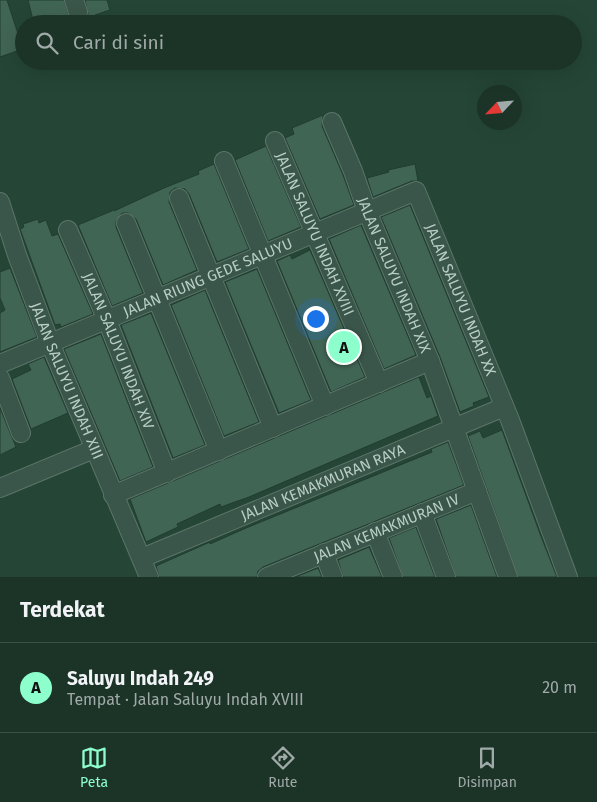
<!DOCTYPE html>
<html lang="id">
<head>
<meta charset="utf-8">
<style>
  body { margin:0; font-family:"Fira Sans",sans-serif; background:#253c30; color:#f1f3f6 }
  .compass { position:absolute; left:477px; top:85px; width:45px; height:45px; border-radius:50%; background:#1c3428; box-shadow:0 5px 20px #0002; rotate:244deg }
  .you { position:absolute; left:315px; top:318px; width:18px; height:18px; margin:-12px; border:4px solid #fff; border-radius:50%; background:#1a73e8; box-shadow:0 0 0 8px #1a73e833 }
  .badge { display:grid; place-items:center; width:32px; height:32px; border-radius:50%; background:#8cffcc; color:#111; font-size:16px; font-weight:700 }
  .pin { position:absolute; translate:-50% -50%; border:2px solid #fff; box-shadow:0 1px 5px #0006 }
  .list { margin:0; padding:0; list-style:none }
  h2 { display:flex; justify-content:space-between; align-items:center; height:65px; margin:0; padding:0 20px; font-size:21px }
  h2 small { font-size:16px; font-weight:400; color:#a0aaa8 }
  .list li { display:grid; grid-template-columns:32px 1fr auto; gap:15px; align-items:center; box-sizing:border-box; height:90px; padding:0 20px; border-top:1px solid #3a4f45 }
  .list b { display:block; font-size:19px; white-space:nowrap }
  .list p { margin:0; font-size:16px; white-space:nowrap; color:#a0aaa8 }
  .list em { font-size:16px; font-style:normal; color:#a0aaa8 }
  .icon { flex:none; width:28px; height:28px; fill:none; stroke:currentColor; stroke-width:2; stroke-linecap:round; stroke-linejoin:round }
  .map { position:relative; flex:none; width:597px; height:577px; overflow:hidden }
  .search { position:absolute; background:#1c3428; box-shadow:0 5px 20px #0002; left:15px; right:15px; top:15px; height:55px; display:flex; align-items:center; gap:12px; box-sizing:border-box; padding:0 18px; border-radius:28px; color:#a0aaa8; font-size:19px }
  .sheet { height:155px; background:#1c3428 }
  nav { display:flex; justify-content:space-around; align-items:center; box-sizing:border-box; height:70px; border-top:1px solid #3a4f45; background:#1c3428; font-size:14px; color:#a0aaa8 }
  nav a { display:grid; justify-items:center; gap:2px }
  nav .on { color:#8cffcc }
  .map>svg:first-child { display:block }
</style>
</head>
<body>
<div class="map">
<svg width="597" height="577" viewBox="0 0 597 577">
  <rect width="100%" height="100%" fill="#254636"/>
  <path fill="#416555" stroke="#213d30" d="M0,0H7L23,49L0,57Z
    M28,0H64L70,19L56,22L57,24H34Z
    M85,0H107L110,10L95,15V18L83,22L88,14Z
    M323,115L322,126L343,175L354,205L320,219L285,138L294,134L292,128Z
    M266,146L301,227L268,241L235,160Z
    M214,164L249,249L217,262L189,194L185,189L175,188L170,192L169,202L197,270L163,285L136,219L128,213H122L116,221V227L143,293L112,306L78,225L114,210V211L164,188L199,174L198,171Z
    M415,164L418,181H412L373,197L367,178L389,172L388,170Z
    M410,205L489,397L473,403L474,406L460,412L440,357L381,217Z
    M38,219L39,223L46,220L52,236L58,234L93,314L61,327L60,324L55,325L20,229L24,227L23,224Z
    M361,225L416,355L384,369L329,239Z
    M310,250L365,377L331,392L277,261L290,255L292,259Z
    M10,268L37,337L0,352V313L5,310L0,298V272Z
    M257,269L311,400L279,413L225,282Z
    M205,290L259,422L224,436L171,305Z
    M151,313L205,445L173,458L121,325Z
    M101,334L153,467L120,481L64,349Z
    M44,357L68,413L31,429L12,379L31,370L28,364Z
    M419,377L427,398L431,396L438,416L249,497L221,507L220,504L177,524L178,527L146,542L130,499Z
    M0,408L16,447L0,455Z
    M502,430L542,539L557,577H518L468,436L480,431L483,438Z
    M448,442L464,485L263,567L258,571L257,577H159L156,566L210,542V544L246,528L432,452L431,449Z
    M471,505L497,577H456L436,519Z
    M416,527L435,577H403L389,538Z
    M369,547L382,577H343L338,560Z
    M318,568L322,577H295Z"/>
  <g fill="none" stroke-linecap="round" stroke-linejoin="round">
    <defs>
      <g id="minor">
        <path d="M74,0L78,12"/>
        <path id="s1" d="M332,122L353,171L367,211L430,361L508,577"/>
        <path id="s2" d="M275,141L379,383"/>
        <path d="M224,161L325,406"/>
        <path d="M179,198L273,428"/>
        <path id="s3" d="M0,202L17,255L50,343L149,577"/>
        <path d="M126,223L219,451"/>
        <path id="s4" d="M68,230L107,320L167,473"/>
        <path id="s5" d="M0,364L416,191L510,420L568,577"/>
        <path d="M0,378L21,433"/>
        <path d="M0,488L94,449"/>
        <path d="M113,495L430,361"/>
        <path d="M422,513L446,577"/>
        <path d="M375,532L393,577"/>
        <path d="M324,553L333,577"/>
        <path id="s6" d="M142,558L504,407"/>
        <path id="s7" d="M267,577L477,491"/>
      </g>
    </defs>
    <use href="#minor" stroke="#5c7569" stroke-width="20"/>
    <use href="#minor" stroke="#3a5549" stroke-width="18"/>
  </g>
  <g text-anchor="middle" stroke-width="4.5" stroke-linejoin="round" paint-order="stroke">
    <g font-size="15" fill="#b8cec4" stroke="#1f3b2e">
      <text dy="5" stroke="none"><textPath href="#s2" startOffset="101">JALAN SALUYU INDAH XVIII</textPath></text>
      <text dy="5" stroke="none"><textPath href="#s1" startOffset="165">JALAN SALUYU INDAH XIX</textPath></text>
      <text dy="5" stroke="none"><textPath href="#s5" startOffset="225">JALAN RIUNG GEDE SALUYU</textPath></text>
      <text dy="5" stroke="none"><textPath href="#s5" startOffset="568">JALAN SALUYU INDAH XX</textPath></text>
      <text dy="5" stroke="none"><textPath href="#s4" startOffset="131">JALAN SALUYU INDAH XIV</textPath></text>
      <text dy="5" stroke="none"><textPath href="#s3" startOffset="191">JALAN SALUYU INDAH XIII</textPath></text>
      <text dy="5" stroke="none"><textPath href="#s6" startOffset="196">JALAN KEMAKMURAN RAYA</textPath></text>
      <text dy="5" stroke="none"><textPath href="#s7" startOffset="129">JALAN KEMAKMURAN IV</textPath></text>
    </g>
  </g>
</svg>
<svg class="compass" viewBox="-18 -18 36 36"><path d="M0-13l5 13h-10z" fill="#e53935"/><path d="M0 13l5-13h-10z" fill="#a0aaa8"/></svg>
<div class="you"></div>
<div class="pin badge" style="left:344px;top:347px">A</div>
<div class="search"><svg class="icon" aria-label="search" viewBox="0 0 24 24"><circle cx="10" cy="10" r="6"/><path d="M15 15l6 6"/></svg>Cari di sini</div>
</div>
<section class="sheet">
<h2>Terdekat<small></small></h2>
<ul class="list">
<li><span class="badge">A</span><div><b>Saluyu Indah 249</b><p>Tempat · Jalan Saluyu Indah XVIII</p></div><em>20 m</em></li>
</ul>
</section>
<nav>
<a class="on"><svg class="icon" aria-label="map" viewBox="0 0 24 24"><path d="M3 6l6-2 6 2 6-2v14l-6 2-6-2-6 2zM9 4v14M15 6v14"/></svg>Peta</a>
<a><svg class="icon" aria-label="directions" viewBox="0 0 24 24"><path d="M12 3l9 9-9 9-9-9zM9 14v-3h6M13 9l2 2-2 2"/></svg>Rute</a>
<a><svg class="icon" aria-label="saved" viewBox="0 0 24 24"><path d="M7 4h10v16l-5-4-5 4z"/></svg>Disimpan</a>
</nav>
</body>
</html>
